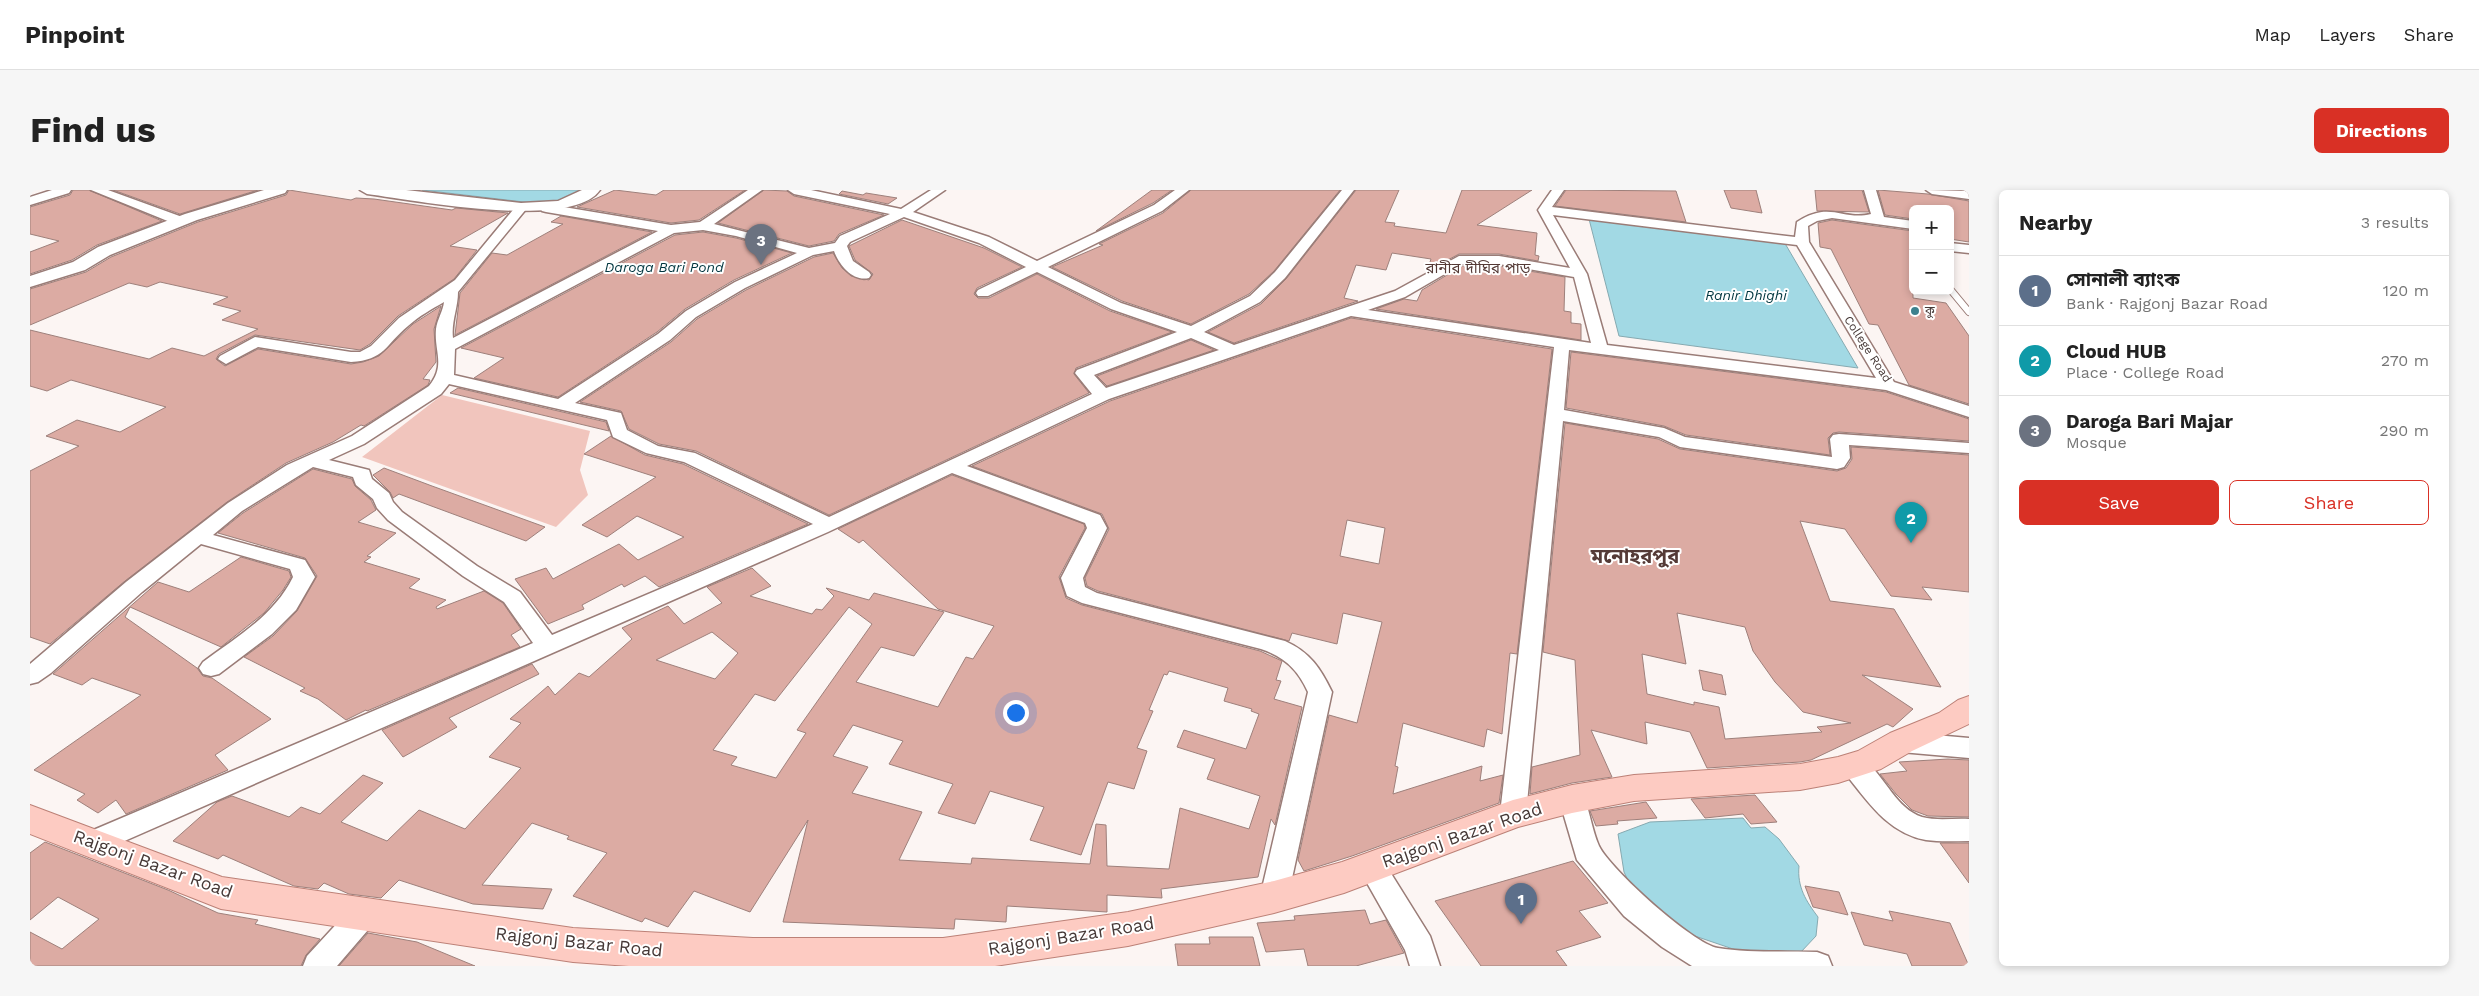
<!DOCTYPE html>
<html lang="en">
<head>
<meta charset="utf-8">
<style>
  body { margin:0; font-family:"Work Sans","Noto Sans Bengali",sans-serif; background:#f6f6f6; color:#222 }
  .controls { position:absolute; right:15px; top:15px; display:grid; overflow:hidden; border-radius:8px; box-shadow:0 2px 8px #0003 }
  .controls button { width:45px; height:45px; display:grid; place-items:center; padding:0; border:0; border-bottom:1px solid #e0e0e0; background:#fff; color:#222; font:25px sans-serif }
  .you { position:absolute; left:985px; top:522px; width:18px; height:18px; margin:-12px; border:4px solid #fff; border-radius:50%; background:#1a73e8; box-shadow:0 0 0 8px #1a73e833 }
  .badge { display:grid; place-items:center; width:32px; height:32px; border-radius:50%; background:#d93025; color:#fff; font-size:16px; font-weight:700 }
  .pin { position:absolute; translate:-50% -41px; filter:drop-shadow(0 1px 2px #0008) }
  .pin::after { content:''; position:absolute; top:26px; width:18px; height:15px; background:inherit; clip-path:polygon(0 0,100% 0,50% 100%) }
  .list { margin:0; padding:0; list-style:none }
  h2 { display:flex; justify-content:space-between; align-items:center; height:65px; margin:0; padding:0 20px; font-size:21px }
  h2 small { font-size:16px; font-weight:400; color:#767676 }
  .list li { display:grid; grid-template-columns:32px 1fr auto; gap:15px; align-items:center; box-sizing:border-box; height:70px; padding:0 20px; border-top:1px solid #e0e0e0 }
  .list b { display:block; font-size:19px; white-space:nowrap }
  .list p { margin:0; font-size:16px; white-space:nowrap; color:#767676 }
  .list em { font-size:16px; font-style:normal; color:#767676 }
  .actions { display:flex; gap:10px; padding:15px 20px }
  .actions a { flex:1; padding:11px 0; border:1px solid #d93025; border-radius:8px; text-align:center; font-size:18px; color:#d93025 }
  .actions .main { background:#d93025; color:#fff }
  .map { position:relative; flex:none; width:1939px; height:776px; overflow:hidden; border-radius:8px }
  header { display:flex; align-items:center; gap:30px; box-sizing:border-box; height:70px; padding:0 25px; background:#fff; border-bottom:1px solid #e0e0e0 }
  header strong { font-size:24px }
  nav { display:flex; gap:28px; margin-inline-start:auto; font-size:18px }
  .intro { display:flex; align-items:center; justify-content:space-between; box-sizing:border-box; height:120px; padding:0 30px }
  h1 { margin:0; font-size:35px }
  .button { padding:12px 22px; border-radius:8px; background:#d93025; color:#fff; font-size:18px; font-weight:700 }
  main { display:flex; gap:30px; padding:0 30px }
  aside { flex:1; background:#fff; border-radius:8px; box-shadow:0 2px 8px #0003 }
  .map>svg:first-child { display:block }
</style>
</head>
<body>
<header>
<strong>Pinpoint</strong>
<nav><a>Map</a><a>Layers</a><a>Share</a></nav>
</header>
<div class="intro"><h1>Find us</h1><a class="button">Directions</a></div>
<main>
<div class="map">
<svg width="1939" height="776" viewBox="0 0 1939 776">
  <rect width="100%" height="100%" fill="#fcf5f3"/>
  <path fill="#f1c5bd" d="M412,205L560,241L550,280L558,305L526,337L332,267Z"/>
  <path fill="#a2d9e4" stroke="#86a9b0" d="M392,0H553L528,16Z
    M1559,29L1753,50L1828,178L1589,146Z
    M1713,628L1721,638L1735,637L1749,649L1769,676C1767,697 1776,711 1788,727L1786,746L1770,763L1745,764L1706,760L1659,744L1607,709L1594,682L1588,644L1620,632Z"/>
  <path fill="#dcaba3" stroke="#9e807b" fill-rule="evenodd" d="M43,0H59L132,31L67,55L42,70L0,84V62L29,51L0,44V17L40,5Z
    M83,0H228L150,24Z
    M259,0L321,10L326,8L344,9L422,20L426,18L478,23L420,56L447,60L424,89L368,126L340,154L330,160L225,145L189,164L186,169L195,176L228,159L321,174L333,172L349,166L383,134L411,116L404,139L406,172L393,189L400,190L398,195L334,236L331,235L303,252L256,273L197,312L95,391L20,454L0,447V281L49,256L16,246L47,230L90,242L136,217L41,190L17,201L0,196V140L119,169L142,158L174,166L228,139L192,130L211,121L183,114L198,107L130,92L117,97L99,93L0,135V99L56,82L81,67L168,32L256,5Z
    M585,0L626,5L634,0H715L669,30L641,33L547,17Z
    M734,0L757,1L764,6L854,25L809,44L804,51L779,56L688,33Z
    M1122,0H1142L1123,13L1066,41Z
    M1161,0H1310L1244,81L1219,104L1161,134L1092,111L1022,77L1073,55L1069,54L1133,23Z
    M1326,0H1369L1355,32L1365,33L1364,36L1416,43L1432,0H1502L1447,35L1507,43L1505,65L1509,66L1508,71L1469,64H1429L1397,81L1401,69L1362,63L1356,80L1326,75L1314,108L1328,111L1204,153L1178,142L1231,114L1256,89Z
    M1536,0L1646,1L1656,32L1525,16Z
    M1694,0H1726L1732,23L1701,18Z
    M1785,0H1832L1839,22L1787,21Z
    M1848,0L1898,4L1939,11V52L1920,49V19H1883V29L1855,25Z
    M812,1L833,5L836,3L867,8L858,14L809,4Z
    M531,26L622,42L425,145L430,103L462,63L477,65L533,34L521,32Z
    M872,30L954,58L992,77L947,98L944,104L948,108H959L1007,84L1080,121L1142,142L1046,178L1044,184L1059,203L799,325L666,261L629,254L599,239L591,221L550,212L641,152L667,129L716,100L784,67L803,63L812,78L821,86L839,90L843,84L825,70L819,56Z
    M1802,30L1883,41V108L1916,113L1939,146V214L1879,195L1848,135L1839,134L1801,59L1790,57L1788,33Z
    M673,42L706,48L762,63L704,90L655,119L627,142L528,207L444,188L474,168L431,158L645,45Z
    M1432,76H1469L1535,87L1534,121L1541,122V133L1551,134V150L1346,119L1374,109L1387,111L1392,100Z
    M1321,128L1522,159L1487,464L1480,463L1472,544L1457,539L1454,557L1373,533L1365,576L1368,577L1363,604L1452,576L1450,591L1473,585L1469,613L1322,666L1274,681L1268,670L1299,525L1327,533L1352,432L1313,423L1307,454L1262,443L1259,451L1068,401L1057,396L1055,388L1079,339L1072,324L942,276L1080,211ZM1317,330L1355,338L1349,374L1310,366Z
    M1161,150L1184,160L1077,196L1067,186Z
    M1541,162L1856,202L1939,229V251L1809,242L1803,243L1798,248L1800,265L1656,245L1634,236L1536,218Z
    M428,198L576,232L579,241L420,203Z
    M1535,233L1628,249L1650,259L1807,281L1816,278L1822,269L1821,257L1939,265V402L1892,397L1902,410L1861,406L1815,339L1770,331L1800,411L1864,419L1911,497L1832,485L1883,519L1863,537L1857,534L1781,570L1770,572L1677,578L1660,542L1615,532L1617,554L1561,540L1582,587L1542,593L1500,604L1502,577L1550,565L1545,470L1513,462ZM1647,423L1715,437L1723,461L1745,492L1773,522L1821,533L1787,537L1792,542L1695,549L1689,517L1664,512V515L1617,504L1612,464L1656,474Z
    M581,246L615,265L653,274L778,334L629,397L615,386L594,397L592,394L552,415L554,419L518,434L485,389L516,378L523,389L589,354L608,370L654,347L607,326L577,347L552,335L626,287L554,264Z
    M354,278L402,296L515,337L496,351L369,304L363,308L360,302L343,285Z
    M283,279L322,289L325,296L341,310L346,320L328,332L366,343L337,366L341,367L334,372L390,389L379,398L416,410L406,417L407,419L454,401L473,413L491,439L481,445L490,457L337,521L336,520L316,530L288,509L270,501L275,498L214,467L243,446L267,421L287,386L275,368L188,343L213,323Z
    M922,285L1054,334L1055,338L1029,387L1036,408L1052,415L1230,461L1252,471L1246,490L1251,491L1244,509L1272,517L1245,635L1241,629L1228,687L1131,699L1132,708L1077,705V722L977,716L976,732L925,729L924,739L753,732L778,630L720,722L664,701L638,737L615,728L612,732L543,706L577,663L537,649L539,646L502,633L452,695L522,699L513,719L443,714L369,690L351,708L319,704L294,693L288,699L264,696L193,665L188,669L143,651L187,612L202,606L259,627L271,617L290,624L333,585L353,593L311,632L357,651L389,620L435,639L491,578L459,567L491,533L480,529L518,496L525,505L549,483L559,487L602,449L592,438L638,416L654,434L692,413L677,397L722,378L741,396L720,406L782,424L786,419L792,420L804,406L796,398L839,410L844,403L914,422L884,466L851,457L826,492L908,517L936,467L943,469L964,436L908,419L833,350L829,353L808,339ZM819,417L842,434L767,540L776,543L746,588L701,575L707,567L683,560L725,504L745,511ZM682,442L708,463L685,489L626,470ZM1139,481L1198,498L1194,511L1222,519L1221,521L1229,524L1216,559L1154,540L1147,557L1185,569L1177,589L1230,606L1219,639L1150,618L1139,679L1077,676L1076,635L1066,634L1060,674L942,668L941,674L869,670L892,622L822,603L838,577L803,566L823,535L873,551L859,574L923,594L908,623L945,634L960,601L1014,617L1000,650L1051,665L1078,592L1104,599L1117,561L1107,558L1123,521L1119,520L1134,484L1137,485Z
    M211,367L259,381L261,387L253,400L234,423L191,457L100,417L95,427L167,478L173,486L182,488L241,529L185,565L198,580L96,624L86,610L68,623L47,610L55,604L4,580L111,505L62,488L52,495L23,484L128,392L159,402Z
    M502,474L509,484L419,528L427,537L373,567L352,540Z
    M1669,480L1692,485L1696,505L1673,500Z
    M1918,569L1939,570V627L1898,626L1882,620L1866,604L1850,584L1877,581L1869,572Z
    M1725,605L1747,632L1721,634L1713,624L1675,628L1661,609Z
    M1616,612L1627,628L1587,631L1588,634L1566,636L1560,621Z
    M15,652L138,700L188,723L228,730L225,734L290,749L276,765L271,776H0V742L32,759L69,729L28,707L0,730V663Z
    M1910,653H1939V693Z
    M1543,671L1578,713L1549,721L1571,747L1526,761L1537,776H1451L1405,711Z
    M1775,696L1809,702L1818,725L1783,717Z
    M1335,720L1340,734L1356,730L1374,763L1326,776H1278L1274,759L1236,762L1227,733L1265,730L1264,726Z
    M1859,721L1920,733L1939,776H1882L1877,764L1834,755L1821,722L1863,731Z
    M338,743L387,752L445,776H309Z
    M1179,747H1223L1230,776H1148L1145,754H1180Z"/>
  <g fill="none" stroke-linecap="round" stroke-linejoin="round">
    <defs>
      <path id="service" d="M1920,99L1939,122"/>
      <path id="minor" d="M22,0H41L39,3L0,15V7Z
        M61,0H78L155,28L156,31L155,34H145Z
        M718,0H732L684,34L779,58L805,53L810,46L860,24L764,4L758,0H781L871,19L901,0H915L883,22L959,47L1007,71L1124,15L1145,0H1159L1132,21L1018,77L1091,113L1161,136L1220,106L1245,82L1312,0H1324L1255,88L1230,112L1174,142L1204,155L1365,101L1429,66H1469L1540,78L1508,20L1522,0H1534L1522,17L1765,47L1767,32C1800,10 1812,31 1841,24L1834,0H1846L1854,27L1883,31V39L1802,28L1787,31L1778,36L1779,52L1864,192L1939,216V227L1856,200L1539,160L1534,220L1634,238L1655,247L1795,266L1802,267L1800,249L1803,245L1809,244L1939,253V263L1819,255L1820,268L1814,277L1807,279L1650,257L1629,247L1533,231L1496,624L1492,632L1483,635L1474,632L1470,624L1524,157L1321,126L1079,209L937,276L1070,325L1077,338L1053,388L1055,397L1067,403L1255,451C1280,462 1291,479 1302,502L1258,707L1254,716L1244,720L1234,716L1230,707L1278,502C1268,480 1255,467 1231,459L1052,413L1037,406L1031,388L1057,338L1055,333L922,283L798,342L74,660L64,663L54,660L50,652L54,644L503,453L474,412L433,386L358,330L347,318L343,309L326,295L323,287L283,277L212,321L183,345L275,370L285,387L266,420L242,444L189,484L181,486L173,484L169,478L173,472C206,447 244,426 263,387L260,379L171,354L112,402L21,483L8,492L0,494V474L96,392L198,313L257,275L322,246L399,196C416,175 404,162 406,139C407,130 413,121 414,112C402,119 389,126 378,136C355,155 355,170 321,172L228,157L196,174L188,169L190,166L225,147L321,162H330L341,156L369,128L425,90L487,15H495L497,18L428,102C428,118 421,132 423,148L628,41L516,22L512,21L510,18L512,15L516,14L641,35L670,32ZM1523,25L1767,55L1846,188L1577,155L1557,84ZM874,27L949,53L996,77L948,100L946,103L948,106H958L1007,82L1081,119L1147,142L1047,180L1045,183L1062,204L799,327L665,263L628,256L597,240L591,223L545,213L640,150L666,127L715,98L783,65L804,61C809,75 823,92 839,88L841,85L839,82L823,71L817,56L820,52ZM673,40L706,46L767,63L705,92L656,121L628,144L528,209L424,185L425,159L644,43ZM1432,74H1469L1544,87L1561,153L1338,120L1375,107ZM1161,148L1189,160L1076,198L1064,185ZM419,194L577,230L583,247L616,263L654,272L783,334L522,445L490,402L447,376L372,322L363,312L359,303L342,289L339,280L299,270L334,254L411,204Z
        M1896,0L1939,1V9L1902,4Z
        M1920,53L1939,55V63L1920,61Z
        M1871,542L1939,548V568L1871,562L1862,559L1858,552L1862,545Z
        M1823,565C1852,574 1861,617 1892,627C1907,631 1924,628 1939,629V651C1925,651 1910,652 1896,650C1857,643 1837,610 1814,582L1810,575L1814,568Z
        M1542,598L1551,602C1560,618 1561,638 1569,656C1580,679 1663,754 1688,758C1716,763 1757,761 1787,762L1798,766L1802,776H1662L1632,757L1594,726L1547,670L1529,609L1533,602Z
        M1342,665L1352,669L1400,746L1410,776H1380L1375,760L1328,677L1332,669Z
        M334,711L344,715L349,724L344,733L307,776H273L277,766L324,715Z"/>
      <path id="tertiary" d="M234,0H257L255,3L167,30L80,65L55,80L0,97V86L43,72L68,57L155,24Z
        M330,0H376L491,13L528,11L552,0H570C542,41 383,10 337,4Z"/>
      <path id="primary" d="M1939,506V534L1882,561L1851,579L1808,593L1770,600L1604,611L1542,623L1488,637L1314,703L1244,723L1098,756L965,776H599L543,772L191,719L0,644V615L192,687L543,738L723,748H913L1098,722L1244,691L1312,672L1483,610L1542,595L1604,585L1770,574L1808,567L1828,561L1860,543L1909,523L1928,510Z"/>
    </defs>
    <use href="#service" stroke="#9a7c77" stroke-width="8"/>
    <use href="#minor" stroke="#9a7c77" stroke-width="3"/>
    <use href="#tertiary" stroke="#9a7c77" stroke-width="3"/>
    <use href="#primary" stroke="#bc8177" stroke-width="2"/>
    <use href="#service" stroke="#fff" stroke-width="6"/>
    <use href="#minor" fill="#fff" fill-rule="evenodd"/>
    <use href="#tertiary" fill="#fff" fill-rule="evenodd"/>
    <use href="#primary" fill="#fdcbc2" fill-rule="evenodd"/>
  </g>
  <circle fill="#3c818e" stroke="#fff" stroke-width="2" cx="1885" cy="121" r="5"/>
  <g text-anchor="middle" stroke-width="4" stroke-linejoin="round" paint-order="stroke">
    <g font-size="12" fill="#463937" stroke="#fff" text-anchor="start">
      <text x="1895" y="125">কু</text>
    </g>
    <g font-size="12" fill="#463937" stroke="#fff">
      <text transform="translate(1838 159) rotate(57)" y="4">College Road</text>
    </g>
    <g font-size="14" font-style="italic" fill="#01363f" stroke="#fff">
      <text x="634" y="82">Daroga Bari Pond</text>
      <text x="1716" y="110">Ranir Dhighi</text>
    </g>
    <g font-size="15" fill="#543a36" stroke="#fff">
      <text x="1448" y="83">রানীর দীঘির পাড়</text>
    </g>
    <g font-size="18" fill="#463937" stroke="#fff">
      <text transform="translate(1432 645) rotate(-19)" y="6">Rajgonj Bazar Road</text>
      <text transform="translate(123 674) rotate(20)" y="6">Rajgonj Bazar Road</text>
      <text transform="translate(1041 746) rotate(-9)" y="6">Rajgonj Bazar Road</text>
      <text transform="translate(549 752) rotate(6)" y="6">Rajgonj Bazar Road</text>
    </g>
    <g font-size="20" font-weight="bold" fill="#543a36" stroke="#fff">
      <text x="1605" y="373">মনোহরপুর</text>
    </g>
  </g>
</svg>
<div class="controls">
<button>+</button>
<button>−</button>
</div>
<div class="you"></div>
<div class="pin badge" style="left:1491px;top:734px;background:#5c6f8a">1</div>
<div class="pin badge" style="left:1881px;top:353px;background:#0f9aa8">2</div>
<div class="pin badge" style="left:731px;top:75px;background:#6b7280">3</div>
</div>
<aside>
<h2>Nearby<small>3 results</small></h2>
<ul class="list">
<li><span class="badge" style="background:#5c6f8a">1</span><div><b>সোনালী ব্যাংক</b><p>Bank · Rajgonj Bazar Road</p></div><em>120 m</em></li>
<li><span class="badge" style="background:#0f9aa8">2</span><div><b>Cloud HUB</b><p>Place · College Road</p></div><em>270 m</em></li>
<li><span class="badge" style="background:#6b7280">3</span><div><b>Daroga Bari Majar</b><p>Mosque</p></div><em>290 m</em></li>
</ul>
<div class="actions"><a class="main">Save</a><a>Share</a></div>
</aside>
</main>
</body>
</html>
